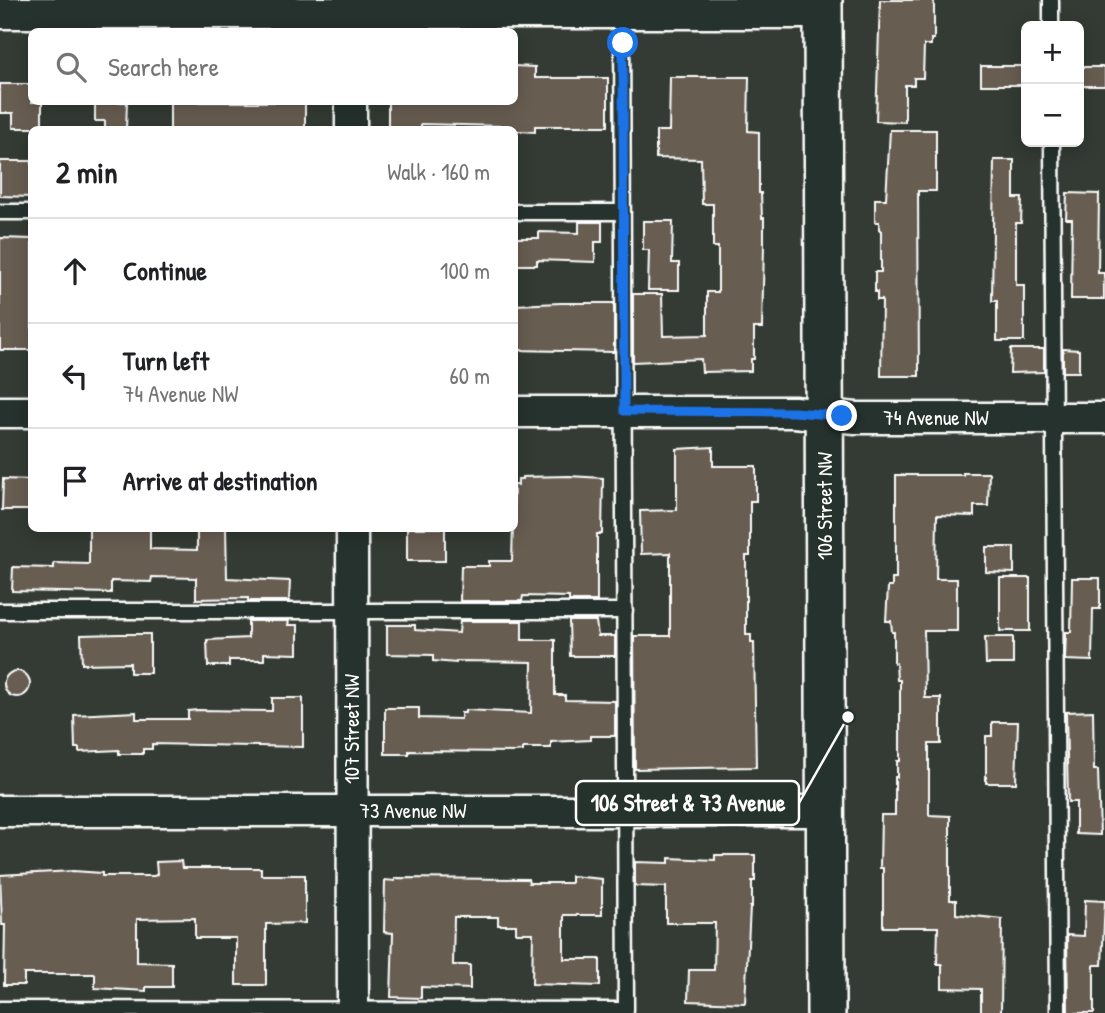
<!DOCTYPE html>
<html lang="en">
<head>
<meta charset="utf-8">
<style>
  body { margin:0; font-family:"Patrick Hand",sans-serif; background:#f6f6f6; color:#202124 }
  .controls { position:absolute; right:21px; top:21px; display:grid; overflow:hidden; border-radius:10px; box-shadow:0 4px 18px #0003 }
  .controls button { width:63px; height:63px; display:grid; place-items:center; padding:0; border:0; border-bottom:2px solid #e0e0e0; background:#fff; color:#202124; font:35px sans-serif }
  .stop { position:absolute; width:21px; height:21px; margin:-16px; border:5px solid #1a73e8; border-radius:50%; background:#fff }
  .stop.end { background:#1a73e8; border-color:#fff; box-shadow:0 2px 7px #0008 }
  .list { margin:0; padding:0; list-style:none }
  h2 { display:flex; justify-content:space-between; align-items:center; height:91px; margin:0; padding:0 28px; font-size:30px }
  h2 small { font-size:23px; font-weight:400; color:#757577 }
  .list li { display:grid; grid-template-columns:46px 1fr auto; gap:21px; align-items:center; box-sizing:border-box; height:105px; padding:0 28px; border-top:2px solid #e0e0e0 }
  .list b { display:block; font-size:26px; white-space:nowrap }
  .list p { margin:0; font-size:23px; white-space:nowrap; color:#757577 }
  .list em { font-size:23px; font-style:normal; color:#757577 }
  .icon { flex:none; width:38px; height:38px; fill:none; stroke:currentColor; stroke-width:2; stroke-linecap:round; stroke-linejoin:round }
  .map { position:relative; flex:none; width:1105px; height:1013px; overflow:hidden }
  .search { position:absolute; background:#fff; box-shadow:0 4px 18px #0003; left:28px; top:28px; width:490px; height:77px; display:flex; align-items:center; gap:18px; box-sizing:border-box; padding:0 24px; border-radius:10px; color:#757577; font-size:26px }
  .panel { position:absolute; background:#fff; box-shadow:0 4px 18px #0003; left:28px; top:126px; width:490px; height:406px; border-radius:10px }
  .map>svg:first-child { display:block }
</style>
</head>
<body>
<div class="map">
<svg width="1105" height="1013" viewBox="0 0 1105 1013">
  <rect width="100%" height="100%" fill="#333b34"/>
  <filter id="ink" filterUnits="userSpaceOnUse"><feTurbulence type="fractalNoise" baseFrequency=".0143" numOctaves="2"/><feDisplacementMap in="SourceGraphic" scale="14" xChannelSelector="R" yChannelSelector="G"/><feConvolveMatrix kernelMatrix="1 2 1 2 8 2 1 2 1" color-interpolation-filters="sRGB"/></filter>
  <g filter="url(#ink)">
    <path fill="#675d51" stroke="#fff" stroke-width="2" d="M880,0H934V39H931V45H924L923,78H914V85H905V122L876,121Z
      M514,66L535,67V78H608V126H535V132L502,130V126L421,124V130H388V102H514Z
      M981,66H1026V85H981Z
      M1079,67H1105V86H1079Z
      M670,77H749L748,131L759,132V193H761L762,218H764V246L762,328H754V359H751V371L702,372L701,359L633,362V294H662L663,336L707,335V292H718V247H713V204H702L701,159L656,158V131H669Z
      M0,84H32V102H42V128H13V113H0Z
      M95,102H127L126,130H105V121H95Z
      M170,102H305V130H170Z
      M890,130H936V191H918L919,376H881L882,300H877V292H875V272H881V230H879V222H875V199H886Z
      M994,160H1014V198H1022L1021,223H1016V285H1024V341H997V301H992Z
      M0,161H32V197L0,196Z
      M1067,193L1099,194L1098,273H1104V299H1071L1072,219H1066Z
      M643,221H673L672,263H679V290H648L649,250H643Z
      M579,222H602V242H595V262L537,260V265H515V238H539V232L579,233Z
      M0,238L32,239V350H0Z
      M561,303H614V352L514,350L515,305Z
      M1011,349H1044V372L1010,373Z
      M1063,349L1079,350V372H1063Z
      M713,447V466H756V501H750V556H746V635H751V642H754L756,767L635,769L634,636H670V553L641,554L640,511L677,510V449Z
      M963,473H989L988,506H974V516L937,515L936,579H957V631H924L925,698H941V744H929V815L950,816V900H956V914L1002,919L1001,1013H981V989L942,988V964H937L938,927H883V868H880L881,815H895V777H897V761H900V680H897L896,663H894V632H892L891,621H886L888,587H892V579H896V475H963Z
      M569,476L603,478L602,534H597V601H569V597L523,596L522,601H460L461,566H489V561H512L514,485H518V479H522V477Z
      M3,479L32,480V510H2Z
      M89,528H150V549L197,550V528H226L227,578L290,581L289,601H248V598L196,599V578L152,577L151,582L111,581V593L12,591L13,567L54,568V563L89,564Z
      M407,528H445V561H407Z
      M986,547H1014V573L986,572Z
      M1000,578H1030V631H1000Z
      M1072,578H1100V609H1093L1092,661L1065,660L1066,632H1071Z
      M248,621H289L288,625H298V654L264,653V660H229V666H208L207,640L248,638Z
      M460,621H522V640H555V695H565V700L615,701V736H590V740L551,742V748H523V751L515,752L409,751V754H385V708H419V718L461,719V713H465V710L531,713L532,662L456,661V663L433,661V655L387,654V625H415V630L459,633Z
      M569,621H596L598,636H615V656H570Z
      M119,634H150V673H130V663L82,664L81,635Z
      M985,637H1013V664H986Z
      M4 684a13 13 0 1 1 26 0a13 13 0 1 1-26 0Z
      M272,698H303V747L152,744V749H143V754H119V750L79,752V748H75L74,715L136,712V719H188V711L198,710L272,711Z
      M1093,711L1094,770H1098L1100,835L1076,834V802H1068L1066,712Z
      M992,722H1018L1016,783H986V736H992Z
      M715,855H755V881H752V907H750L745,1003L688,1001L689,970H714L715,923H666V887L635,886V862L669,863V858L715,860Z
      M181,861L182,868H261V875H305V923L266,924V985H236V938H195V918L137,919V962L172,963V987H146V991L95,988V974H24V985H4L5,925H2L0,875L73,871L102,873V876H154L157,874L156,862Z
      M571,876L602,879V915H564V959H600V986L532,984L533,933H516V925H498V917H454L453,965H470V989L421,987V998L391,997L393,933L384,932L385,880L395,881V878L528,879L529,883H571Z
      M1085,900L1105,901L1102,965H1094V1013H1068L1067,935L1084,936Z"/>
    <g fill="none" stroke-linecap="round" stroke-linejoin="round">
      <defs>
        <path id="service" d="M1051,0V26
          M1052,142L1058,1013
          M0,212H32
          M514,212H623
          M0,611H625
          M0,1009L626,1010L622,10"/>
        <path id="minor" d="M0,13H823
          M351,102V130
          M0,412H32
          M514,412H794L856,418H1105
          M352,528L353,1013
          M0,811H826"/>
        <path id="tertiary" d="M823,0L826,1013"/>
      </defs>
      <use href="#service" stroke="#fff" stroke-width="19"/>
      <use href="#minor" stroke="#fff" stroke-width="35"/>
      <use href="#tertiary" stroke="#fff" stroke-width="42"/>
      <use href="#service" stroke="#26332d" stroke-width="14"/>
      <use href="#minor" stroke="#26332d" stroke-width="30"/>
      <use href="#tertiary" stroke="#26332d" stroke-width="37"/>
    </g>
  </g>
  <g fill="none" stroke-linecap="round" stroke-linejoin="round" filter="url(#ink)">
    <path stroke="#1a73e8" stroke-width="9" d="M623,43L624,411L794,412L842,416"/>
  </g>
  <g text-anchor="middle" stroke-width="5" stroke-linejoin="round" paint-order="stroke">
    <g font-size="21" fill="#fff" stroke="#26332d">
      <text x="936" y="425">74 Avenue NW</text>
      <text transform="translate(825 506) rotate(-90)" y="7">106 Street NW</text>
      <text transform="translate(352 729) rotate(-90)" y="7">107 Street NW</text>
      <text x="413" y="818">73 Avenue NW</text>
    </g>
  </g>
  <path fill="none" stroke="#fff" stroke-width="2.5" d="M848 717L799 803"/>
  <circle fill="#fff" stroke="#26332d" stroke-width="2.5" cx="848" cy="717" r="7"/>
  <rect fill="#26332d" stroke="#fff" stroke-width="2.5" x="576" y="781" width="223" height="44" rx="7"/>
  <g font-size="23" text-anchor="middle" font-weight="bold" fill="#fff">
    <text x="688" y="811">106 Street &amp; 73 Avenue</text>
  </g>
</svg>
<div class="controls">
<button>+</button>
<button>−</button>
</div>
<div class="stop" style="left:623px;top:43px"></div>
<div class="stop end" style="left:842px;top:416px"></div>
<div class="search"><svg class="icon" aria-label="search" viewBox="0 0 24 24"><circle cx="10" cy="10" r="6"/><path d="M15 15l6 6"/></svg>Search here</div>
<section class="panel">
<h2>2 min<small>Walk · 160 m</small></h2>
<ul class="list">
<li><svg class="icon" aria-label="ahead" viewBox="0 0 24 24"><path d="M12 20V5M6 11l6-6 6 6"/></svg><div><b>Continue</b></div><em>100 m</em></li>
<li><svg class="icon" aria-label="left" viewBox="0 0 24 24"><path d="M17 20v-9H6M10 6l-5 5 5 5"/></svg><div><b>Turn left</b><p>74 Avenue NW</p></div><em>60 m</em></li>
<li><svg class="icon" aria-label="arrive" viewBox="0 0 24 24"><path d="M6 21V4h12l-3 4 3 4H6"/></svg><div><b>Arrive at destination</b></div></li>
</ul>
</section>
</div>
</body>
</html>
